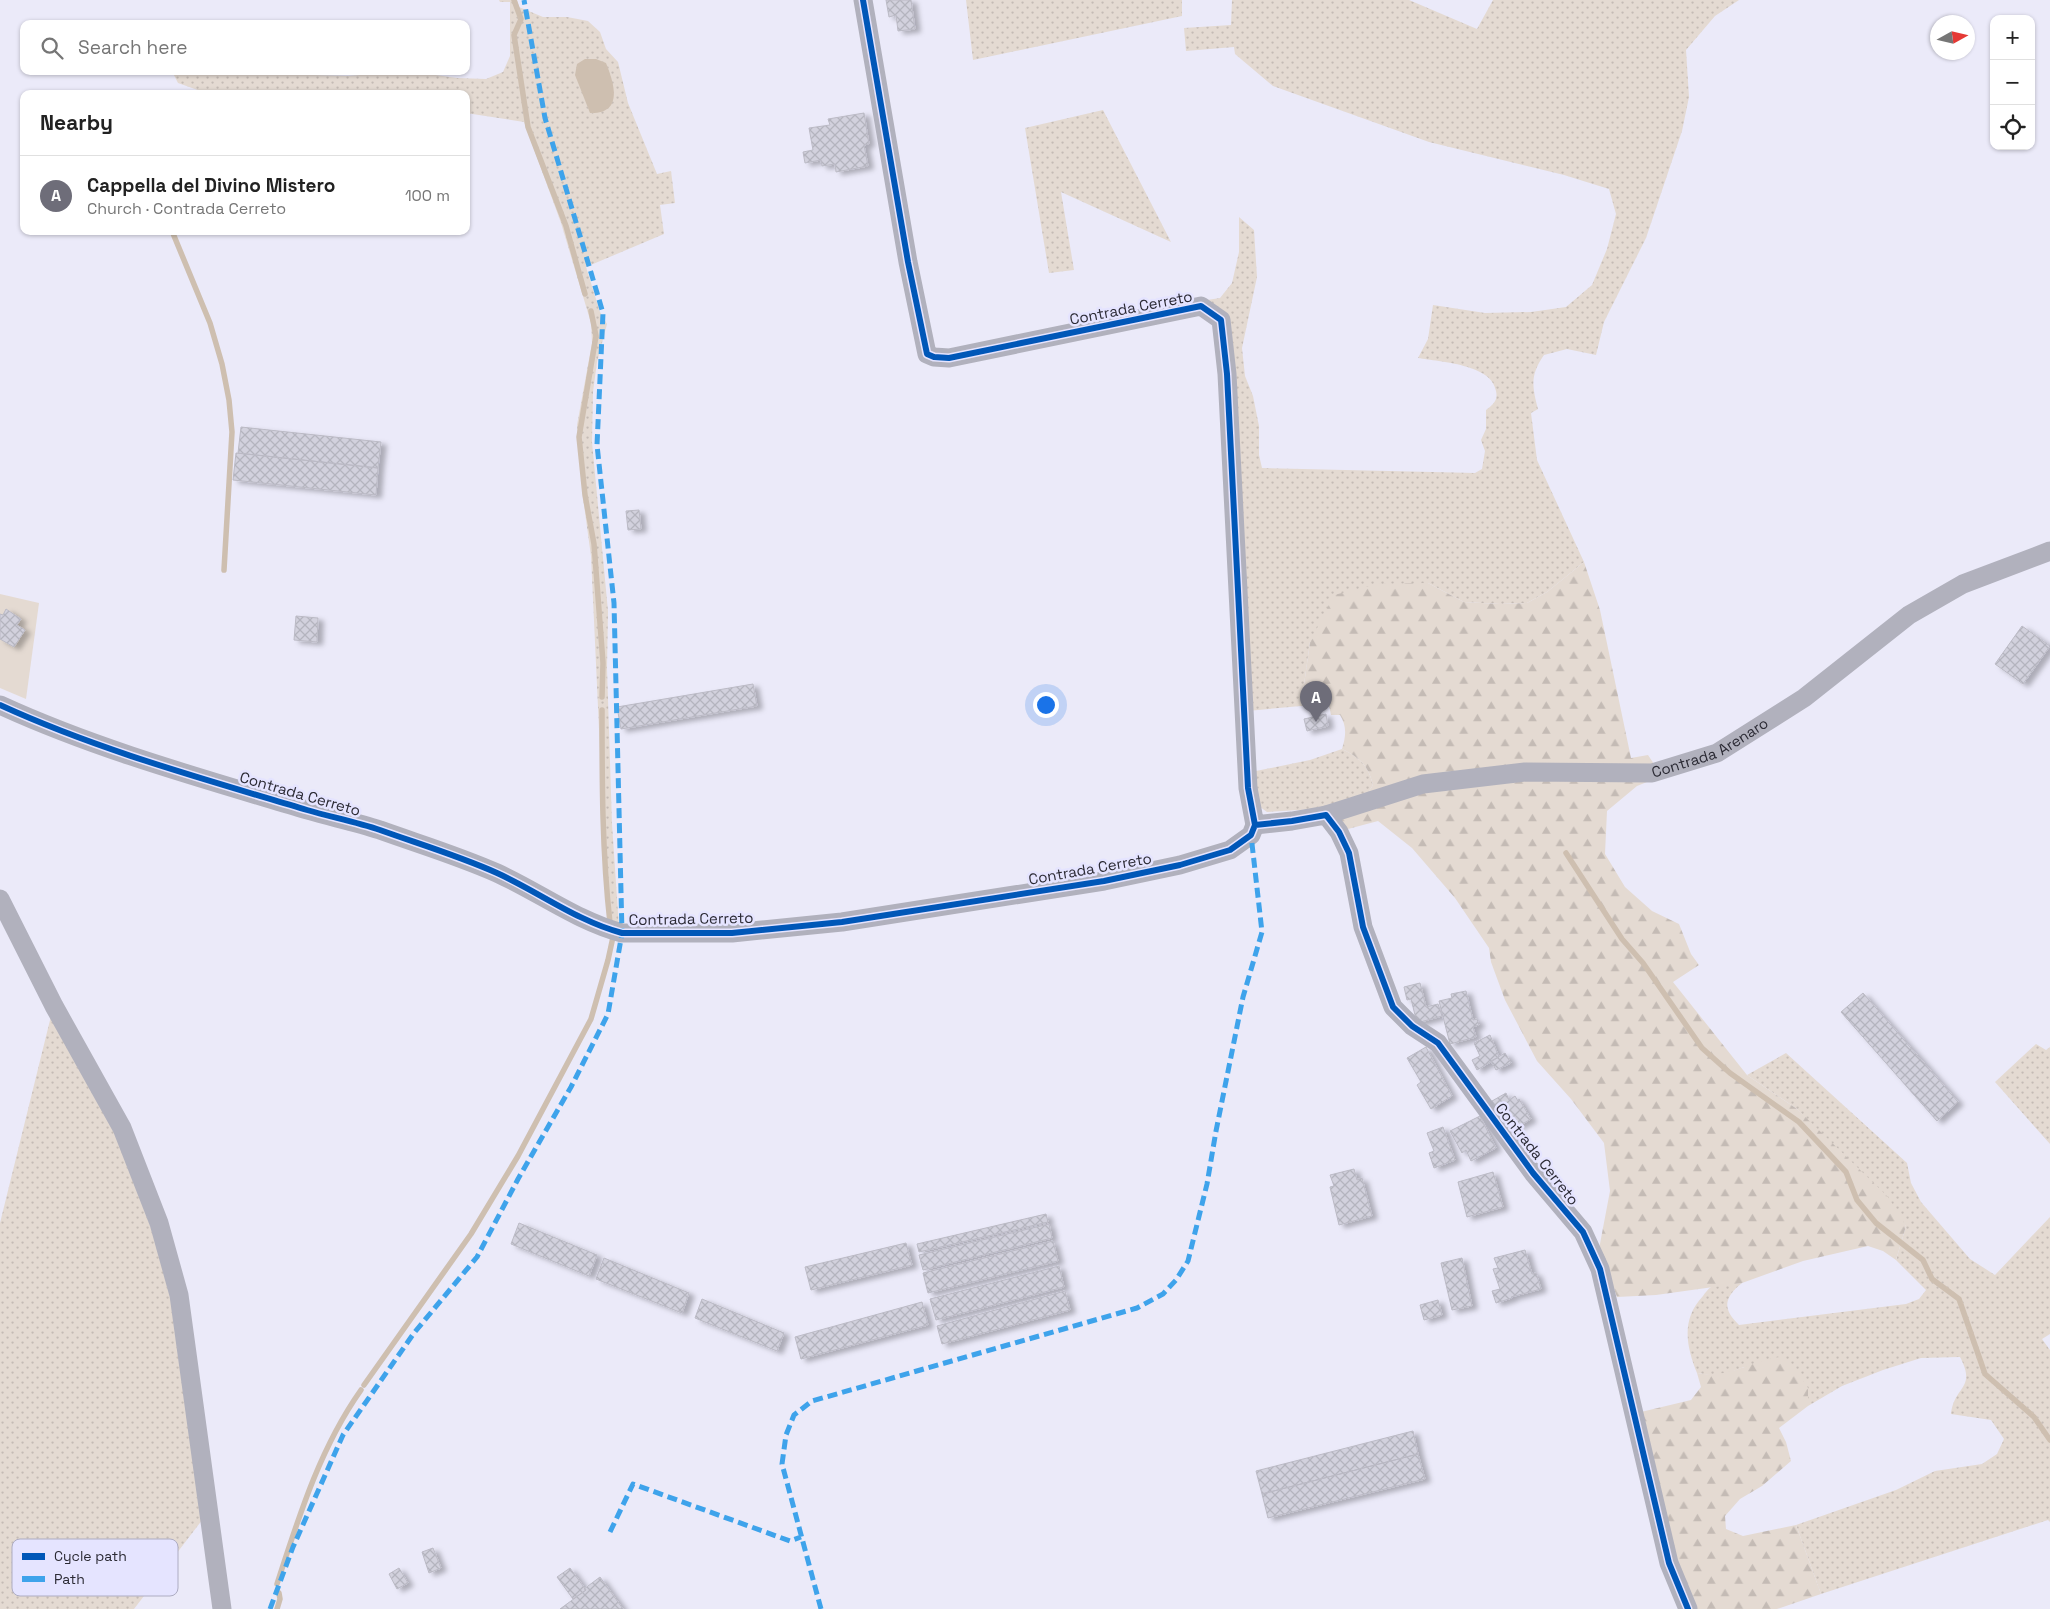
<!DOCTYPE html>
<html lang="en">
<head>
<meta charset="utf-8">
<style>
  body { margin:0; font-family:"Space Grotesk",sans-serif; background:#f2f2f2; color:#222 }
  .controls { position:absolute; right:15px; top:15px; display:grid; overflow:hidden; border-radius:10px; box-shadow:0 1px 4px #0004 }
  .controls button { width:45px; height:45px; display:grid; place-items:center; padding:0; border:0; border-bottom:1px solid #e0e0e0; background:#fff; color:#222; font:25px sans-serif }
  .compass { position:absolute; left:1930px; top:15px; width:45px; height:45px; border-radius:50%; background:#fff; box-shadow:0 1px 4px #0004; rotate:82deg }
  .you { position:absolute; left:1045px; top:704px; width:18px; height:18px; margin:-12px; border:4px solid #fff; border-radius:50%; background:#1a73e8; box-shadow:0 0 0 8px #1a73e833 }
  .badge { display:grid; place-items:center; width:32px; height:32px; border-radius:50%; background:#6e6d79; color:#fff; font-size:16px; font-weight:700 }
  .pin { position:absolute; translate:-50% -41px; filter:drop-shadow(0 1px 2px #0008) }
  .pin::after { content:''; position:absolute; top:26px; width:18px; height:15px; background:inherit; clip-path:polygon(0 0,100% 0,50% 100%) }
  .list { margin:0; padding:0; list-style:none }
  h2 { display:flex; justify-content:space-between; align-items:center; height:65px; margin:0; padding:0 20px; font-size:21px }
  h2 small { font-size:16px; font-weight:400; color:#767676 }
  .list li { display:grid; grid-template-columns:32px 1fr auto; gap:15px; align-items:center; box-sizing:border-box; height:80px; padding:0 20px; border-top:1px solid #e0e0e0 }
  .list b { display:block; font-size:19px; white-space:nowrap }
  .list p { margin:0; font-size:16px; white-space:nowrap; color:#767676 }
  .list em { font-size:16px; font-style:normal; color:#767676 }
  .icon { flex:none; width:28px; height:28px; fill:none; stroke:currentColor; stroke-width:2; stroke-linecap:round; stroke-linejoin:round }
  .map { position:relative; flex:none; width:2050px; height:1609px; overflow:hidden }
  .search { position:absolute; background:#fff; box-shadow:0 1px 4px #0004; left:20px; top:20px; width:450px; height:55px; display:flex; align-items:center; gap:12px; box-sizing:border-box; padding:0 18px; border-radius:10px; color:#767676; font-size:19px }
  .panel { position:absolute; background:#fff; box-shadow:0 1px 4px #0004; left:20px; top:90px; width:450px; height:145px; border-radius:10px }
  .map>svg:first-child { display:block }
</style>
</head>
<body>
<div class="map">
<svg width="2050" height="1609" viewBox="0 0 2050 1609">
  <defs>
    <pattern id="grass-dots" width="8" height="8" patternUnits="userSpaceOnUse" patternTransform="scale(1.25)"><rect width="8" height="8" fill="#e4dad2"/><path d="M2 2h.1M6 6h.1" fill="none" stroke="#c4bbb5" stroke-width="1.8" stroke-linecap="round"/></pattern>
    <pattern id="forest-firs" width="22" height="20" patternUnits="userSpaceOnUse" patternTransform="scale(1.25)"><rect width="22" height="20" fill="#e4dad2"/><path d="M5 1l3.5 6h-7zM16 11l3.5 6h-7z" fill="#c4bbb5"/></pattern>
    <pattern id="building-cross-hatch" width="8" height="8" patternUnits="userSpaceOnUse" patternTransform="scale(1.25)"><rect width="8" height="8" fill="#d2d1dd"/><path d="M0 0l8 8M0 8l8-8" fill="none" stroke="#b4b4be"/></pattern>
    <filter id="shadow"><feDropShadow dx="5.5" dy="3" stdDeviation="2.5" flood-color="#0004"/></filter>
  </defs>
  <rect width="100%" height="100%" fill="#ebeaf9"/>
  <path fill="url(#grass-dots)" d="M499,0H517L519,7L543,17H567L588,21L600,32L606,49L618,62L628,103L657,174L671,171L675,203L660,205L664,234L586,267L600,312L607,324L597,362L593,392L592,442L608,611L607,668L612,824L619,928L608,923L591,556L583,498L577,425L592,343L591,323L561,223L524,122L466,113V94H209L178,83L172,71H289L314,75L348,76L407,71L457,78L486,79L503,72L510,56V2H500Z
    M966,0H1182V16L973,60Z
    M1232,0H1409L1477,29L1493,0H1739L1715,16L1686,50L1689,97L1682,131L1646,238L1604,322L1596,355L1567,349L1544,355C1530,375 1532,386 1538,409L1531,413L1537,460L1584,562L1547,592L1527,603L1500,604L1464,602L1428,583L1310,642L1301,706L1247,711L1228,354L1207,300L1220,298L1232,283L1239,252V217L1254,230L1257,277L1242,348L1245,376L1253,396L1259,426V455L1262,468L1475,473L1482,469L1485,451L1481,440L1486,429V410C1494,404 1498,400 1496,391C1492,364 1440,362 1418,358L1428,339L1433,305L1485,313L1531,312L1566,307L1592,285L1607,249L1616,214L1609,189L1564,175L1429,142L1273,86L1235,54L1234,47L1186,51L1184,28L1231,25Z
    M1103,110L1171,242L1061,192L1074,270L1049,273L1025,128Z
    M1342,749C1360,758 1368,765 1373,785L1367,794L1315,809L1267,812L1256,804L1251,772L1310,760Z
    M53,1008L125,1150L171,1288L206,1515L134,1609H0V1223Z
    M2036,1044L2046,1050L2050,1047V1144L1995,1082Z
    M1786,1053L1907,1163L1911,1183L1921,1202L1970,1259L1995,1275L2050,1217V1334L2042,1339L2050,1350V1522L2048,1520L1821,1594L1796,1525L1896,1490L1935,1471L1982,1464L1997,1454L2004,1439L1991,1420L1951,1414C1954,1386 1977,1389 1960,1357L1921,1358L1883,1370L1842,1386L1808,1406V1388L1744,1367L1726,1374L1710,1375L1697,1373C1686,1346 1681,1319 1703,1296C1705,1293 1708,1289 1711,1287C1720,1284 1733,1284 1742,1283C1725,1297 1721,1308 1739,1325L1906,1304L1919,1299L1926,1290L1896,1260L1906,1226L1797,1109L1747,1075Z"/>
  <path fill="url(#forest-firs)" d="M1584,562L1600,610L1631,758L1648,755L1662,776L1637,786L1607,811L1605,854L1625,887L1652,911L1679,924L1691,954L1699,965L1673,982L1747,1075L1797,1109L1888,1197L1906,1226L1896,1260L1883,1251L1868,1246L1803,1261L1742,1283L1656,1295L1617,1297L1599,1249L1610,1191L1604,1143L1571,1099L1537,1061L1505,1000L1491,962L1489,948L1455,898L1412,848L1378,821L1348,829L1322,807L1367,794L1373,785C1368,765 1360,758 1342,749C1346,736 1347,726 1340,715H1331L1328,700L1301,706L1310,642L1334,595L1378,584L1428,583L1464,602L1500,604L1527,603L1547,592Z
    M1780,1357L1792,1365L1808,1388V1406L1779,1428L1786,1442L1791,1461L1762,1486L1740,1499L1725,1516L1726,1529L1743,1536L1796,1525L1821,1594L1777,1609H1696L1677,1564L1641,1412L1691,1400L1701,1387L1697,1373C1730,1379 1749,1361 1780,1357Z"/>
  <path fill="#e4dad2" d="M0,594L39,603L26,699L0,688Z"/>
  <path fill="#cebfb0" d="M585,59H596L606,63C614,83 624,114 590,113L575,75L577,64Z"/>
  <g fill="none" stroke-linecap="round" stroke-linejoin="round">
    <path stroke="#cebfb0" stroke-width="5.5" d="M514,0L521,19L514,35L528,127L566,226L585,294
      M172,231L210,323L222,364L229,400L232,432L224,570
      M591,311L596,336L579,437L585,495L594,544L603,663L602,697
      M602,710C602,781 602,852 610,923
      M1566,853L1622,939L1643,963L1702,1048L1730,1073L1799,1122L1846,1172L1857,1200L1876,1223L1923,1260L1932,1279L1959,1299L1985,1374L2034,1417L2050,1440
      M364,1385L471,1234L518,1156L591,1019L608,960L613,937
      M277,1584C299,1516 320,1448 361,1390
      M277,1609L280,1599L279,1593"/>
  </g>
  <path fill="url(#building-cross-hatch)" stroke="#bbbac5" filter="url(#shadow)" d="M886,0H911L915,29L898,31L896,15L889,17Z
    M864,113L869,144L864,145L868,166L836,172L835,164L822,166L821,160L805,163L803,152L813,150L809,128L830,125L828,119Z
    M241,427L381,442L378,468L238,453Z
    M236,453L378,468L376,495L233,480Z
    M639,510L641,529L628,530L626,511Z
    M6,609L21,619L17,625L25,630L14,647L0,639V614L3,615Z
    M296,616L318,618L317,642L294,640Z
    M2022,626L2050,646L2023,684L1995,664Z
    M753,684L757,706L621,729L617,707Z
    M1326,714L1328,726L1307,731L1304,719Z
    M1420,983L1426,1007L1438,1004L1442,1016L1417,1023L1411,999L1407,1000L1404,987Z
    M1466,991L1473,1020L1477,1019L1479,1025L1473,1027L1476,1037L1450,1044L1439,1001L1452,998L1451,994Z
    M1863,993L1958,1102L1937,1121L1841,1012Z
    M1490,1035L1499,1057L1477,1070L1472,1060L1480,1056L1474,1043Z
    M1426,1047L1452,1096L1431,1109L1417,1085L1421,1082L1407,1058Z
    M1505,1053L1511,1063L1496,1070L1491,1061Z
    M1506,1093L1509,1100L1515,1096L1518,1101L1519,1099L1531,1119L1517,1127L1514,1121L1506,1125L1492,1101Z
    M1480,1116L1496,1148L1471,1161L1466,1150L1462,1153L1450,1131Z
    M1443,1127L1455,1160L1434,1168L1429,1153L1434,1151L1427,1133Z
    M1354,1169L1357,1180L1362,1178L1372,1216L1339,1225L1330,1187L1334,1186L1330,1175Z
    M1493,1172L1503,1207L1467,1217L1458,1182Z
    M1046,1214L1048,1222L919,1252L917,1244Z
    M519,1223L597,1255L589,1276L511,1244Z
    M1049,1224L1052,1238L923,1270L919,1255Z
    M1053,1241L1058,1261L928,1293L923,1273Z
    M906,1243L912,1265L811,1290L805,1267Z
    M1525,1250L1532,1274L1536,1273L1541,1289L1511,1297L1512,1298L1496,1303L1492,1291L1500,1289L1493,1269L1498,1268L1494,1258Z
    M604,1258L689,1293L682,1313L596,1279Z
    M1462,1258L1472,1306L1452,1310L1441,1263Z
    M1059,1266L1064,1287L936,1320L930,1299Z
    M1065,1291L1070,1310L942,1344L937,1326Z
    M702,1299L784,1333L777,1351L695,1318Z
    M1438,1300L1442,1315L1424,1320L1420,1305Z
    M922,1302L928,1325L801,1359L795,1337Z
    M1413,1431L1418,1454L1262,1494L1256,1471Z
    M1418,1454L1425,1479L1268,1518L1262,1494Z
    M433,1548L441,1568L429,1573L422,1552Z
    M399,1568L408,1583L397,1589L389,1574Z
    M570,1568L586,1590L573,1599L557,1577Z
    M600,1577L623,1609H560L586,1590L584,1589Z"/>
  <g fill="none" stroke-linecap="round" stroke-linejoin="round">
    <g stroke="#b1b1bd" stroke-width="19">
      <path d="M863,0L908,262L927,354L934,357L949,358L1201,306L1221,320L1227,374L1248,788L1255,825L1292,821L1326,815L1339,832L1349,853L1363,927L1393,1007L1412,1026L1438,1043L1533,1173L1583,1232L1600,1269L1669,1563L1688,1609"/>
      <path d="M0,705C98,750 204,779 307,810C331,817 356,822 380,830C419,844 459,856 497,873C539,892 577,921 622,933H732L842,922L1104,881L1180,865L1230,850L1251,835L1255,825"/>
      <path id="s1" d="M1326,815L1423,784L1525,772L1652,773L1717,753L1804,698L1909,615L1963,584L2050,551"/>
      <path d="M0,899L54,1006L122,1128L159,1223L179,1295L222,1609"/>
    </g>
    <path stroke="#3ea3eb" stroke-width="5" stroke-dasharray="10 5" stroke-linecap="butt" d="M610,1532L633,1484L790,1541L801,1537
      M270,1609L293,1547L343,1435L414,1333L477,1257L518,1179L571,1087L608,1014L622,933L614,603L597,445L603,313L545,118L524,0
      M821,1609L782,1464L786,1435L794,1415L812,1401L1137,1308L1163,1294L1176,1280L1188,1261L1207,1184L1216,1131L1243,997L1262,932L1251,835"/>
    <defs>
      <path id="cycleway" d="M863,0L908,262L927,354L934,357L949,358L1201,306L1221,320L1227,374L1248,788L1255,825L1292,821L1326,815L1339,832L1349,853L1363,927L1393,1007L1412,1026L1438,1043L1533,1173L1583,1232L1600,1269L1669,1563L1688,1609
        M0,705C98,750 204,779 307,810C331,817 356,822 380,830C419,844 459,856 497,873C539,892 577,921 622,933H732L842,922L1104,881L1180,865L1230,850L1251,835L1255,825"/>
    </defs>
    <use href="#cycleway" stroke="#e5e4ff" stroke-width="9"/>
    <use href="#cycleway" stroke="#0057b8" stroke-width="6"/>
  </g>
  <g text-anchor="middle" stroke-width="5" stroke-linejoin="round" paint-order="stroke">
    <g font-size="15" fill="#2b2a34" stroke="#e5e4ff">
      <text transform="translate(1131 308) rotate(-11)" y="5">Contrada Cerreto</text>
      <text dy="5" stroke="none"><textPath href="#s1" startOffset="395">Contrada Arenaro</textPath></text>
      <text transform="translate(300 794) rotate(16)" y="5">Contrada Cerreto</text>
      <text transform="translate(1090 869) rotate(-10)" y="5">Contrada Cerreto</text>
      <text transform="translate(691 919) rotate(-1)" y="5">Contrada Cerreto</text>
      <text transform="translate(1537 1154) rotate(52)" y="5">Contrada Cerreto</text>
    </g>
  </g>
  <rect x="12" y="1539" width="166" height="57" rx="8" fill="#e5e4ff" stroke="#adacc2" stroke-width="1"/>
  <rect x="22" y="1553" width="23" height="7" fill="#0057b8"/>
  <rect x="22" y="1576" width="23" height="6" fill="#3ea3eb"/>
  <g font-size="14" fill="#2b2a34">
    <text x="54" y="1561">Cycle path</text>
    <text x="54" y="1584">Path</text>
  </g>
</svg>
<div class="controls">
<button>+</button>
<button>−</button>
<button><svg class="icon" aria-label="locate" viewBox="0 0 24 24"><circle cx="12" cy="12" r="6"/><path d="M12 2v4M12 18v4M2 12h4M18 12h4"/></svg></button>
</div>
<svg class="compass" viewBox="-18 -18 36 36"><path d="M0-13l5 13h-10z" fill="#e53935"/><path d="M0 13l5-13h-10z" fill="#767676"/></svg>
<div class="you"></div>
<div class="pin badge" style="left:1316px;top:722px">A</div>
<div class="search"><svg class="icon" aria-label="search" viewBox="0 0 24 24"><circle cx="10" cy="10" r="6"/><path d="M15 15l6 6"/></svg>Search here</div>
<section class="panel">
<h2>Nearby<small></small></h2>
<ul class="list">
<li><span class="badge">A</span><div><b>Cappella del Divino Mistero</b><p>Church · Contrada Cerreto</p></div><em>100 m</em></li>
</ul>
</section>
</div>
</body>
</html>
